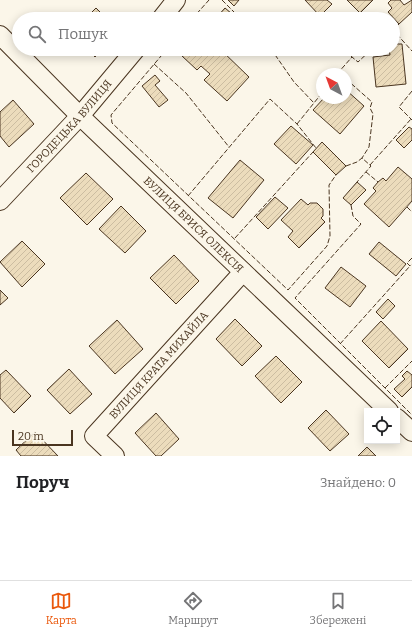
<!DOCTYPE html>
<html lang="uk">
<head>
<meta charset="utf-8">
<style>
  body { margin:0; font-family:Bitter,serif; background:#f6f6f6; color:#202124 }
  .controls { position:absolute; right:12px; bottom:12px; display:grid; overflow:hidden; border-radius:0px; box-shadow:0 2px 10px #0003 }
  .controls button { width:36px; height:36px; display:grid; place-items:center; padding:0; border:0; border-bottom:1px solid #e0e0e0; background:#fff; color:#202124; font:20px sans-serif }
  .compass { position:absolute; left:316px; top:68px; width:36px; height:36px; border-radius:50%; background:#fff; box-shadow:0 2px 10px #0003; rotate:319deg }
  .scale { position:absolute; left:12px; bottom:10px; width:61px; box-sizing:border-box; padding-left:4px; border:2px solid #4a3520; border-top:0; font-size:11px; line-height:14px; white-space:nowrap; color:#4a3520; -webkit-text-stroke:3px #fbf6e9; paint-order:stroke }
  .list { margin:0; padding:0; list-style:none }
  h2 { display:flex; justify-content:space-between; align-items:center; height:52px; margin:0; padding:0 16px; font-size:17px }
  h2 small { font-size:13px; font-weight:400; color:#757577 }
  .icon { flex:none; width:22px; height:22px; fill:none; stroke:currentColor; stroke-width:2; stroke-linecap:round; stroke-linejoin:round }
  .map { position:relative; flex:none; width:412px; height:456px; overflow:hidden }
  .search { position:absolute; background:#fff; box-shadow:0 2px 10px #0003; left:12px; right:12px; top:12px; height:44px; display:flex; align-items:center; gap:10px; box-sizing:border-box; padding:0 14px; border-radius:22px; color:#757577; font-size:15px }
  .sheet { height:124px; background:#fff }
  nav { display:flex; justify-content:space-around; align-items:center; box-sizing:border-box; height:56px; border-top:1px solid #e0e0e0; background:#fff; font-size:11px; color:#757577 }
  nav a { display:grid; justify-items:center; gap:2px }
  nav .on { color:#ea580c }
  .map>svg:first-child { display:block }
</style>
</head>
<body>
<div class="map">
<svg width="412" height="456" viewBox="0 0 412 456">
  <defs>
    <pattern id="building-hatch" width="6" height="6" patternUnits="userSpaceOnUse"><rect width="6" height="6" fill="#ecdcbc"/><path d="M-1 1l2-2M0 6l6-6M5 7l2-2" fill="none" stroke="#ccbda1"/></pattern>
  </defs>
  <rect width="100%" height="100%" fill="#fbf6e9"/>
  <path fill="url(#building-hatch)" stroke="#4a3520" d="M228,0H239L234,6Z
    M305,0H327L332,4L320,16Z
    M347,0H373L360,13Z
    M391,0H400L404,5L412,0V12L399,24L388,12L392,8L388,3Z
    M96,8L107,19H85Z
    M225,8L238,19H215Z
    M393,44H402L406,84L376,87L373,57L390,55L389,49H393Z
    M87,49H103L95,57Z
    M189,49H220L249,77L227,101L204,80L210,74L201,66L197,70L182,56Z
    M241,49H250L246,54Z
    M155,75L160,81L155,85L168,100L159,107L142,86Z
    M346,90L364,106L340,134L313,110L324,98H346Z
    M13,100L34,124L9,147L0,136V112Z
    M291,126L313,145L296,164L274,144Z
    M409,127L412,129V140L404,148L396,140Z
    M322,142L346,166L336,175L313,152Z
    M240,160L264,180L233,218L208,198Z
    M398,167L412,179V201L389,227L364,204L376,191L373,188L378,182L383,178L386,181Z
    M86,173L113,199L87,225L60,198Z
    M357,182L366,190L351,205L343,198Z
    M275,197L288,208L268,229L256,217Z
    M301,199L308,205L310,203H317L323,209V216L321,218L325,222L299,248L288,237L293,231L281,220Z
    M121,206L146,231L125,253L99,229Z
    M22,241L45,264L22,287L0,262Z
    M379,242L406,264L396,276L369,254Z
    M174,255L199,281L176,304L150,278Z
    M341,267L366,286L350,307L325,288Z
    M0,290L8,298L0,305Z
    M388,299L395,306L383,319L376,312Z
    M235,319L262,346L242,366L216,339Z
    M117,320L143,349L115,374L89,346Z
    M381,321L408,349L389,368L362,341Z
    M276,356L302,382L281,403L255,376Z
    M69,369L92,394L70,414L47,390Z
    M6,370L31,396L14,413L0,398V375Z
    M407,371L412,375V387L402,397L394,389L405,379L402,376Z
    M326,410L349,434L330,451L308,428Z
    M156,413L179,439L161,456H156L135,433Z
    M35,432L58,456H21L16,450Z
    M367,447L376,456H358Z"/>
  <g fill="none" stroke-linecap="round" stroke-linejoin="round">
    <defs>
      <g id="street">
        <path d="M161,19L176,0"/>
        <path id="s1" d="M0,35L80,116L389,411"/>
        <path id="s2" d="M0,201L80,116L136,49"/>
        <path d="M397,418L412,432"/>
        <path id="s3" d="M115,456L94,436L243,272"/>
      </g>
    </defs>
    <use href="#street" stroke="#4a3520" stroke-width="20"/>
    <use href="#street" stroke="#fbf6e9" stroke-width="18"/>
    <path stroke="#4a3520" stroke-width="1" stroke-dasharray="5 2" stroke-linecap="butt" d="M222,0L241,19
      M192,19L209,0
      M399,24L393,30L412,51
      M167,49L111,115L112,123L288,290L327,246L330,236L329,185L336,175
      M271,49L294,82L314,103
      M345,49L352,57
      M154,64L186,93L229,147
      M337,74L352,57L358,62L372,49
      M346,79L372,102L370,108L373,114L369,147L362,158
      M412,91L399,107L412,120
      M297,124L322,93
      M370,165L411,119
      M346,166L357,162L362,158L371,166L357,182
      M366,172L378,182
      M188,196L270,99L297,124L316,148
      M351,205L353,216L361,224L295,298L412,415
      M407,207L412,212
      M235,238L313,152
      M412,258L407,263L410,266L412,264
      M340,344L410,266
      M385,388L412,361"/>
  </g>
  <g text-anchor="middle" stroke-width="3" stroke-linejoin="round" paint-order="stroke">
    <g font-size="11" fill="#4a3520" stroke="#fbf6e9">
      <text dy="4" stroke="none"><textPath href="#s2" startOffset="102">ГОРОДЕЦЬКА ВУЛИЦЯ</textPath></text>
      <text dy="4" stroke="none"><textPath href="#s1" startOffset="271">ВУЛИЦЯ БРИСЯ ОЛЕКСІЯ</textPath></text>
      <text dy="4" stroke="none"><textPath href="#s3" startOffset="125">ВУЛИЦЯ КРАТА МИХАЙЛА</textPath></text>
    </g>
  </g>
</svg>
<div class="controls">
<button><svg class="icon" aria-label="locate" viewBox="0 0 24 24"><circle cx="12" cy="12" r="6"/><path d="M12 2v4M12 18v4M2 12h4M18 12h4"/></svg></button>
</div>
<svg class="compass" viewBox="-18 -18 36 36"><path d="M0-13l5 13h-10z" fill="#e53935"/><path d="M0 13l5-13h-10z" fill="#757577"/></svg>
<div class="scale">20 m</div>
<div class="search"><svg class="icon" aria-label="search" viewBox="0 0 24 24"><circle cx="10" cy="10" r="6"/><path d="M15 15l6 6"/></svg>Пошук</div>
</div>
<section class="sheet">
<h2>Поруч<small>Знайдено: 0</small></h2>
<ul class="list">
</ul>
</section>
<nav>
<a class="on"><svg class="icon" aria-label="map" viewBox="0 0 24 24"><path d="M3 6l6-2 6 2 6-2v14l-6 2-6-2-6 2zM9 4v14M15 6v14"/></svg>Карта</a>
<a><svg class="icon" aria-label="directions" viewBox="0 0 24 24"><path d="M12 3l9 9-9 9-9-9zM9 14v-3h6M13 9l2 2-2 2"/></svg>Маршрут</a>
<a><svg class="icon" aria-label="saved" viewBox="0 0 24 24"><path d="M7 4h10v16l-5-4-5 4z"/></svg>Збережені</a>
</nav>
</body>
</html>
